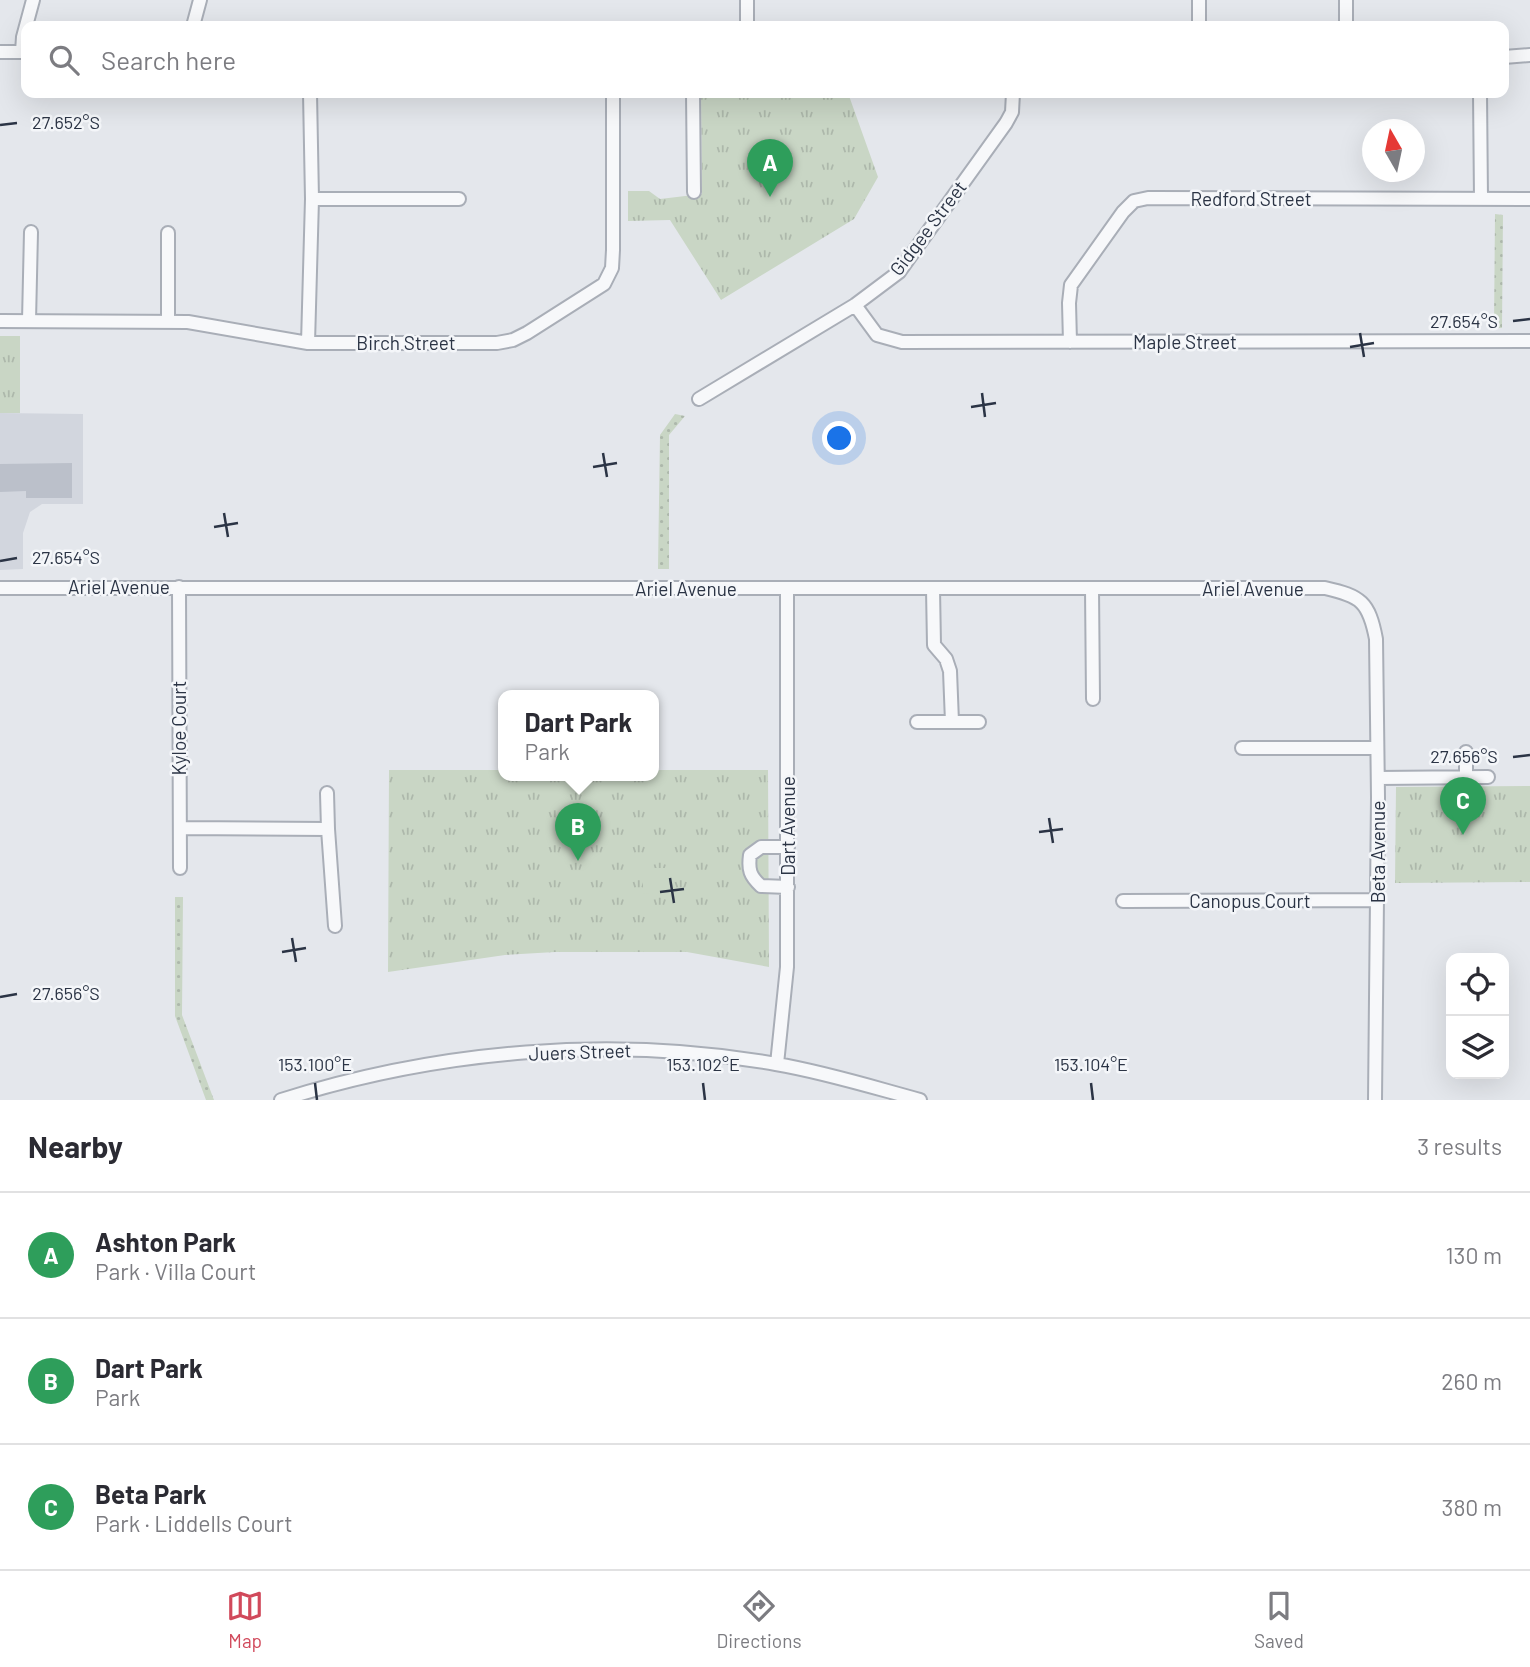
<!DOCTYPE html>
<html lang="en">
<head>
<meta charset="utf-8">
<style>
  body { margin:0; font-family:Barlow,sans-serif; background:#f7f7f7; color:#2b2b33 }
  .controls { position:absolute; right:21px; bottom:21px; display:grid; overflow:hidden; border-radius:14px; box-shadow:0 7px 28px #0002 }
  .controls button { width:63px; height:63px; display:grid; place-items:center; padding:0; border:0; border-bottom:2px solid #e1e1e2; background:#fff; color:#2b2b33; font:35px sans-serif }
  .compass { position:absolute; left:1362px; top:119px; width:63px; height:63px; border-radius:50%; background:#fff; box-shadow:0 7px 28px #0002; rotate:351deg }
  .you { position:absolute; left:840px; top:439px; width:24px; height:24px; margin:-18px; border:5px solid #fff; border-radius:50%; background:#1a73e8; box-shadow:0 0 0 10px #1a73e833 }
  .badge { display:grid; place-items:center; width:46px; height:46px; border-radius:50%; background:#d1495b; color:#fff; font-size:23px; font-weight:700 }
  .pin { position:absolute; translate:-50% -58px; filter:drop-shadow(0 2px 4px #0008) }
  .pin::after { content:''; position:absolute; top:37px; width:24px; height:21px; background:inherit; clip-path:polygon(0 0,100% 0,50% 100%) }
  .popup { position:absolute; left:498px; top:690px; width:161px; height:91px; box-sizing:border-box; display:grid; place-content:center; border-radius:14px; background:#fff; filter:drop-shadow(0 2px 5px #0005); font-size:23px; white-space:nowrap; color:#7c7c81 }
  .popup b { font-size:26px; color:#2b2b33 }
  .popup::after { content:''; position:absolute; left:50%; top:100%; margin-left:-14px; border:14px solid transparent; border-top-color:#fff }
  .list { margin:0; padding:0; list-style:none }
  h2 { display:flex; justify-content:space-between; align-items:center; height:91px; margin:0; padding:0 28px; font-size:30px }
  h2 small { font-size:23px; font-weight:400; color:#7c7c81 }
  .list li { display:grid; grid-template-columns:46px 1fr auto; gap:21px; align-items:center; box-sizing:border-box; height:126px; padding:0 28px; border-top:2px solid #e1e1e2 }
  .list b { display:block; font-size:26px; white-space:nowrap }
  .list p { margin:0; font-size:23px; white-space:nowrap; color:#7c7c81 }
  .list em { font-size:23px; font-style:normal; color:#7c7c81 }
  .icon { flex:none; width:38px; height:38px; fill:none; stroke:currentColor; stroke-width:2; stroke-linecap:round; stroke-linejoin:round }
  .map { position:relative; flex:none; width:1530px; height:1100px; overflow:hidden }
  .search { position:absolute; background:#fff; box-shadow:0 7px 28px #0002; left:21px; right:21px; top:21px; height:77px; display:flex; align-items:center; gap:18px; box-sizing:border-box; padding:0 24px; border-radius:14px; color:#7c7c81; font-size:26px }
  .sheet { height:469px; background:#fff }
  nav { display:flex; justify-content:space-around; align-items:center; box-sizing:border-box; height:98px; border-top:2px solid #e1e1e2; background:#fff; font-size:19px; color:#7c7c81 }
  nav a { display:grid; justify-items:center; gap:4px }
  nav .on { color:#d1495b }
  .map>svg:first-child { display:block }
</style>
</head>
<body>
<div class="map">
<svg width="1530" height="1100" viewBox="0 0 1530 1100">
  <defs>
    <pattern id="grass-dots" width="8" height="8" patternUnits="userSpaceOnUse" patternTransform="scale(1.75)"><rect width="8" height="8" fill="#c9d6c5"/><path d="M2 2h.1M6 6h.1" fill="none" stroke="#adb8ab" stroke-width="1.8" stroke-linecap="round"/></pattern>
    <pattern id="park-tufts" width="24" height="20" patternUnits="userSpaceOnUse" patternTransform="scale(1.75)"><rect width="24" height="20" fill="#c9d6c5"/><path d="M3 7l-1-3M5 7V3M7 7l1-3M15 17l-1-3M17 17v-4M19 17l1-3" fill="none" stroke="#adb8ab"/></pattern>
  </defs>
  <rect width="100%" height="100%" fill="#e4e7ec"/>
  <path fill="#d2d6de" d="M0,413L83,414V504H42L30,512L23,533V569L0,570Z"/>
  <path fill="url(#grass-dots)" d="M1495,214L1503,215L1502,328H1494Z
    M675,414L685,416L669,435V569H658L660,435Z
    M175,897H183L182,1015L214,1100H206L175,1016Z"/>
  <path fill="url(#park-tufts)" d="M701,93H848L878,177L854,219L721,300L670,220L628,221V191H649L660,199L702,194Z
    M0,336H20V413H0Z
    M389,770H503V775H653V770H768L769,967L687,952H555L505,955L388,972Z
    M1530,786V882L1395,883L1396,787Z"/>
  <path fill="#c9d6c5" d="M643,868H672V893L643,894Z"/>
  <path fill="#bbc0ca" d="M72,463V498H26V491L0,492V464Z"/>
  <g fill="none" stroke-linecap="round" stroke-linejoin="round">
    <defs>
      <path id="minor" d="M747,0V26
        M1199,0V26
        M193,26L200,0
        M1346,26V0
        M0,52H26
        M22,52L23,37L33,0
        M1504,57L1530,55
        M693,93L694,192
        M1480,93L1481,199
        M312,199H459
        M168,233V321
        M855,305L877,335L902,342L1530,341
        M0,321L188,322L308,343H497L513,340L527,333L604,284L612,268L613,250V93
        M29,321L31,232
        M1070,342L1069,303L1071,285L1123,212L1134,201L1148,198L1530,199
        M308,343L312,199L310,93
        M699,399L855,305L899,272L1006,123L1012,112L1013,93
        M179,587L180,868
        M0,588H1325C1361,596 1369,602 1376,639L1378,797L1375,1100
        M933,589L934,645L946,659L950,671L952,722
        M1092,589L1093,699
        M917,722H979
        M1242,748H1377
        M1378,778L1488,777
        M1466,778V752
        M180,828L328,829L327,793
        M328,829L335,926
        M788,847H761L750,855C748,870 750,876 761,886L788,887
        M1123,901L1378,900
        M777,1064L787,967V588
        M281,1100C438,1050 613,1035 776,1064C824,1072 872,1087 920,1100"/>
    </defs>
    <use href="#minor" stroke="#a9aeb7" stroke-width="16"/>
    <use href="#minor" stroke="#f7f8fa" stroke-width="12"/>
  </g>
  <path fill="none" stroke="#2b3445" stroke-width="2.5" d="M0,125L17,123M1513,321L1530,319M1360,333L1364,357M1350,347L1374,343M982,393L985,417M971,407L996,403M603,453L607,477M593,467L617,463M224,513L228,537M214,527L238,523M0,561L17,558M1513,757L1530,755M1049,818L1053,843M1039,832L1063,829M670,878L674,903M660,892L684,889M292,938L296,962M282,952L306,948M0,997L17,994M315,1083L317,1100M703,1083L705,1100M1091,1083L1093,1100"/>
  <g text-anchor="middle" stroke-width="5" stroke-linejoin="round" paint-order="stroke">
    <g font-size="19" fill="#2b3445" stroke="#f4f6f9">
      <text x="1251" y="206">Redford Street</text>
      <text transform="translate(928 228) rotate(-53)" y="7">Gidgee Street</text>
      <text x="1185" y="349">Maple Street</text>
      <text x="406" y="350">Birch Street</text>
      <text x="119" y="594">Ariel Avenue</text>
      <text x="686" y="596">Ariel Avenue</text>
      <text x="1253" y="596">Ariel Avenue</text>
      <text transform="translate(179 728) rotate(-90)" y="7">Kyloe Court</text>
      <text transform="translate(788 826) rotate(-90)" y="7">Dart Avenue</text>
      <text transform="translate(1378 852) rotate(-90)" y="7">Beta Avenue</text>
      <text x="1250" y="908">Canopus Court</text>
      <text transform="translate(580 1052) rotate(-2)" y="7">Juers Street</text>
    </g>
  </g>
  <g font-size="18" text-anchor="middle" fill="#2b3445" stroke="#f4f6f9" stroke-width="5" stroke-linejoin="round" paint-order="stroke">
    <text x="66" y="129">27.652°S</text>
    <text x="1464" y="328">27.654°S</text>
    <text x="66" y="564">27.654°S</text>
    <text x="1464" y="763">27.656°S</text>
    <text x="66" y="1000">27.656°S</text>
    <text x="315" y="1071">153.100°E</text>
    <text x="703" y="1071">153.102°E</text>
    <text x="1091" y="1071">153.104°E</text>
  </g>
</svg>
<div class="controls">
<button><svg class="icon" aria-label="locate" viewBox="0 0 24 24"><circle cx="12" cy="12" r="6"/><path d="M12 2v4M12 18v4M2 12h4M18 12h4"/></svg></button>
<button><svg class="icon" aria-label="layers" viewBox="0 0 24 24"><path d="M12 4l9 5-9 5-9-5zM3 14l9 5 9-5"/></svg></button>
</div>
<svg class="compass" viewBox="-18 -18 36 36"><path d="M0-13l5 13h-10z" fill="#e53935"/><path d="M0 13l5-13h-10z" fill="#7c7c81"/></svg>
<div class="you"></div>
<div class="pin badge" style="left:770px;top:197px;background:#2e9e5b">A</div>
<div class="pin badge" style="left:578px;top:861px;background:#2e9e5b">B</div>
<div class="popup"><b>Dart Park</b>Park</div>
<div class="pin badge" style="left:1463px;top:835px;background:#2e9e5b">C</div>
<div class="search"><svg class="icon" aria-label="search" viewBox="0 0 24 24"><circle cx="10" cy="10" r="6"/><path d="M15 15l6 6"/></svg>Search here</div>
</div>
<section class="sheet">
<h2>Nearby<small>3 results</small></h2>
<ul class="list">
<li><span class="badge" style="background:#2e9e5b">A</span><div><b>Ashton Park</b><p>Park · Villa Court</p></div><em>130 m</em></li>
<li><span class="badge" style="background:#2e9e5b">B</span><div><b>Dart Park</b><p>Park</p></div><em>260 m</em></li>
<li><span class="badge" style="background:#2e9e5b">C</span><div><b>Beta Park</b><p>Park · Liddells Court</p></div><em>380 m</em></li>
</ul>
</section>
<nav>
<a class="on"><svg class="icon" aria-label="map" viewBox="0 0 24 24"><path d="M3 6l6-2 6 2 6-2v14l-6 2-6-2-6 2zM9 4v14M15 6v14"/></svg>Map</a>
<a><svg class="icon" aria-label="directions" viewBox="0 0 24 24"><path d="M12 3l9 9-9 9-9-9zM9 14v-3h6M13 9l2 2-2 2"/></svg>Directions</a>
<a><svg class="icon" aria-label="saved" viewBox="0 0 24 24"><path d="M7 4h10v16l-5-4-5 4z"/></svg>Saved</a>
</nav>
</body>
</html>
